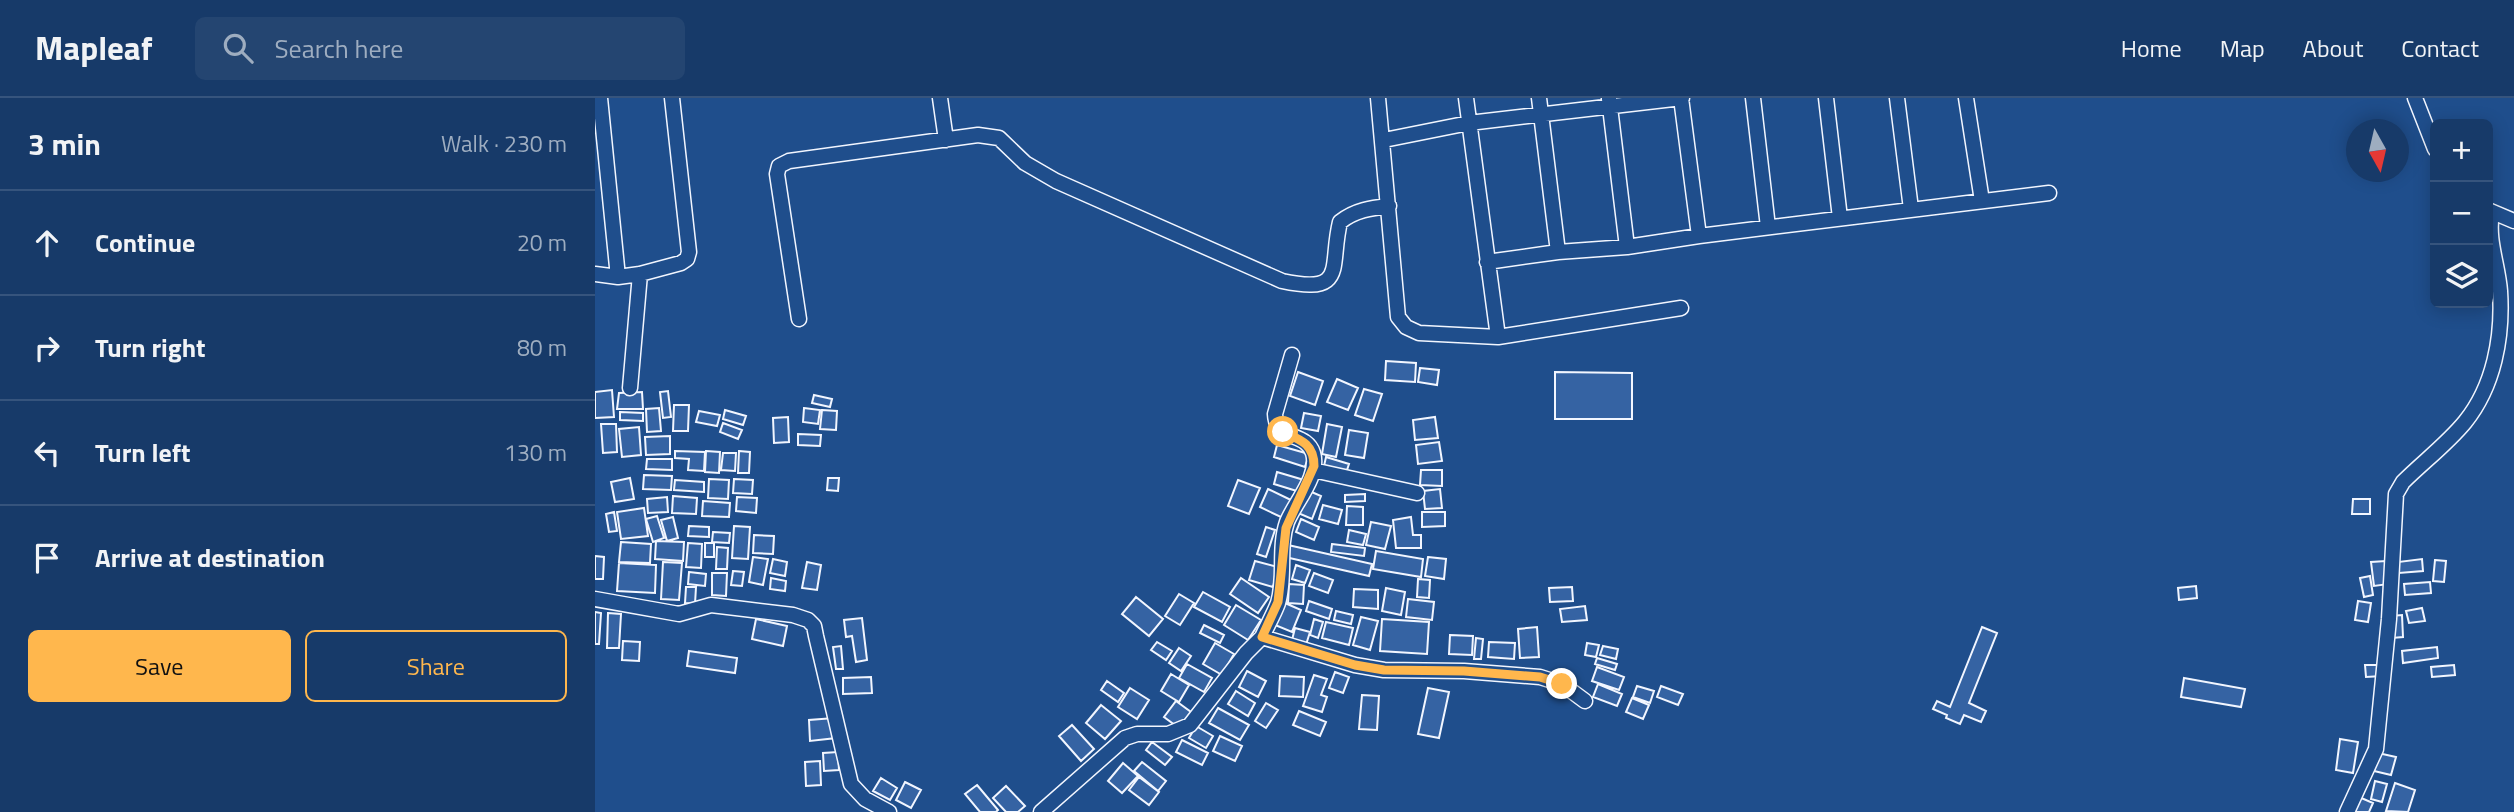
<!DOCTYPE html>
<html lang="en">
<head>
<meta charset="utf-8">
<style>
  body { margin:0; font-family:"Titillium Web",sans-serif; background:#244571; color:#f1f3f6 }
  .controls { position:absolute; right:21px; top:21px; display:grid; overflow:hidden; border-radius:10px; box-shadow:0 4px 18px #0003 }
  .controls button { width:63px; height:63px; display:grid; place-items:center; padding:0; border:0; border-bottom:2px solid #36547d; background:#173a69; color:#f1f3f6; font:35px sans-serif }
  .compass { position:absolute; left:1751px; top:21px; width:63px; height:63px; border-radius:50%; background:#173a69; box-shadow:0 4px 18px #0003; rotate:172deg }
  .stop { position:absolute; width:21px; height:21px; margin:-16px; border:5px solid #ffb74d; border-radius:50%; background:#fff }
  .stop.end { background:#ffb74d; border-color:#fff; box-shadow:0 2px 7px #0008 }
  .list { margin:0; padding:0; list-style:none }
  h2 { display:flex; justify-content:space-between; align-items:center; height:91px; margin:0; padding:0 28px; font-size:30px }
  h2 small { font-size:23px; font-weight:400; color:#9eadc0 }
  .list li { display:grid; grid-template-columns:46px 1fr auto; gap:21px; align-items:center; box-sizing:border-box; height:105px; padding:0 28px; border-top:2px solid #36547d }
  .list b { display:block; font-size:26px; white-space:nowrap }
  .list em { font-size:23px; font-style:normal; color:#9eadc0 }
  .actions { display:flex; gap:14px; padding:21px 28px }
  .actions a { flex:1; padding:16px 0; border:2px solid #ffb74d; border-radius:10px; text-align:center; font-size:24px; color:#ffb74d }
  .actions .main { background:#ffb74d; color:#111 }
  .icon { flex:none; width:38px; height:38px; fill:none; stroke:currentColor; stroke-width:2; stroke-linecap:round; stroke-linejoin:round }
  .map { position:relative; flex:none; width:1919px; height:714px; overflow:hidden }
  header { display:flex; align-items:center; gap:42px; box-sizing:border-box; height:98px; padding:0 35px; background:#173a69; border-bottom:2px solid #36547d }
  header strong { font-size:33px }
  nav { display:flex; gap:38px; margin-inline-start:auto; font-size:24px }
  .search { width:490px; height:63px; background:#244571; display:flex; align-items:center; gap:18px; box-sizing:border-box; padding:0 24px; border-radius:10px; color:#9eadc0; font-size:26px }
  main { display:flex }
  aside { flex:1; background:#173a69 }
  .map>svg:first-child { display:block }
</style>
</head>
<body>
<header>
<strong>Mapleaf</strong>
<div class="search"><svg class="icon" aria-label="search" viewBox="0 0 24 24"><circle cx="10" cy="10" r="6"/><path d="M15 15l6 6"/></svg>Search here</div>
<nav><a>Home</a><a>Map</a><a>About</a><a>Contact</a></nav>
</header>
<main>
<aside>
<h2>3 min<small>Walk · 230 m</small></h2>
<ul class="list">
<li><svg class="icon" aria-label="ahead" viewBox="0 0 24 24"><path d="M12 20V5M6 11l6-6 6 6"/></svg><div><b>Continue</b></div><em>20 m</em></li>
<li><svg class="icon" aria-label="right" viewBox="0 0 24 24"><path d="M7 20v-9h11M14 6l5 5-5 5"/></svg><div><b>Turn right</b></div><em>80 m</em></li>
<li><svg class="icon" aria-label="left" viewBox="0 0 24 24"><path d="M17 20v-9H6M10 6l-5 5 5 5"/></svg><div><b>Turn left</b></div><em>130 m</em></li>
<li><svg class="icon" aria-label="arrive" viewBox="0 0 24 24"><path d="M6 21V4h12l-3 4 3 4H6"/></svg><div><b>Arrive at destination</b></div></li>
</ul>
<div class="actions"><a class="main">Save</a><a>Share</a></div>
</aside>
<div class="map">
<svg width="1919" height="714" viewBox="0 0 1919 714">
  <rect width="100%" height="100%" fill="#1f4e8c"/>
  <path fill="#3563a3" stroke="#f2f6ff" stroke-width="2" d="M791,263L821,265L820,284L790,282Z
    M825,270L844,272L842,287L823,284Z
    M703,274L728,283L720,307L695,298Z
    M960,274L1037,275V321H960Z
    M742,281L763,290L753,312L732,304Z
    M769,291L787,296L778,323L760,317Z
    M17,292L19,319L0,320V294Z
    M73,293L76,319L68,320L65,294Z
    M47,294L48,311H22L24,295Z
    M219,297L237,301L235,309L217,305Z
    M79,307H94L93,333H78Z
    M64,310L66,333L52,334L51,311Z
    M209,310L225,312L223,326L208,324Z
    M130,312L151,318L148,327L128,321Z
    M227,312L242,313L241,332L225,331Z
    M104,313L125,317L122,328L101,324Z
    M25,314L48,315V323L25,322Z
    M709,315L726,318L723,333L706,330Z
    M193,319L194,344L179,345L178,320Z
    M840,319L843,340L820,342L818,322Z
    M128,325L147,332L143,341L125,334Z
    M6,326H21L22,354L8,355Z
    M732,326L747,329L741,359L727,356Z
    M44,329L46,357L27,359L24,331Z
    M754,332L773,335L769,360L750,357Z
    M203,336L226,337L225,348L203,347Z
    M75,338V356L51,357L50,339Z
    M844,344L847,363L823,366L821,347Z
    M682,347L714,356L710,369L679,359Z
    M80,353L110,354L109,373L93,372L94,361L80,360Z
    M111,353L125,354L124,375L110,374Z
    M144,353L155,354L154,375H143Z
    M128,355H141L140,373L126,372Z
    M731,359L754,366L751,375L729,368Z
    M52,361H77V372L51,371Z
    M826,372H847V388L825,387Z
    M682,374L709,382L705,394L679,386Z
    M49,377L77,378L76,392L48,391Z
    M35,380L39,401L20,404L16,384Z
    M233,380H244L243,393L232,392Z
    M114,381L134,382L133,401L113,400Z
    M139,381L158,382L157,396L138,395Z
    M80,382L109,384V394L79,392Z
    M643,382L665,390L654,416L633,408Z
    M673,391L696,402L688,420L665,409Z
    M845,391L847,410L830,411L828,393Z
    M712,392L726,398L717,421L703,415Z
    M770,396V403L750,404V397Z
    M78,398L102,400L101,416L77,415Z
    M72,399L73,414L53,415L52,401Z
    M142,399L162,400L161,415L141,413Z
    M1758,401H1775V416H1757Z
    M108,403L135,405L134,419L107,418Z
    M728,407L747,412L743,426L724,421Z
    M752,408L768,409V427H751Z
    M49,410L53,438L26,441L22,414Z
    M19,414L22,433L14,434L11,416Z
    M827,414H850V428L827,429Z
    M62,418L69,440L58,444L51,421Z
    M78,419L83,440L72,443L66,422Z
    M816,419L818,437H826V450H801L798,422Z
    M706,421L724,429L719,442L701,434Z
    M776,424L796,428L790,451L771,447Z
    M94,428L114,429V439L93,438Z
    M139,428L155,429L153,461L137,460Z
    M671,429L680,432L671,459L662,456Z
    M754,432L771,436L768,447L752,444Z
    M118,434L135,435L134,445L117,444Z
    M159,437L179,438L178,456L158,455Z
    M61,443L89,444L88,463L60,461Z
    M26,444L56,446L55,465L24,464Z
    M93,445L107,446L106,470L91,469Z
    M110,445H119V459H110Z
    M737,446L770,450L769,458L736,454Z
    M693,447L777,466L774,478L690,459Z
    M122,449L133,450L132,471H121Z
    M781,453L828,461L826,479L778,471Z
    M0,458L9,459L8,481H0Z
    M158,459L173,461L168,487L154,484Z
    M833,459L851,461L849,481L830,478Z
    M178,461L192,464L190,478L175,475Z
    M1827,461L1828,473L1804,475L1803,464Z
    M1840,462L1851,463L1849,484L1838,483Z
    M660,463L683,469L678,489L654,482Z
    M1791,463L1794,486L1779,488L1776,464Z
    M68,464L87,465L84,502L66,501Z
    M212,464L226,467L222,492L207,490Z
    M24,465L61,467L60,495L22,493Z
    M701,467L715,472L710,485L697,481Z
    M138,473L149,474L147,488L136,487Z
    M94,474L111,476L110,488L93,486Z
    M117,475H132L131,498L117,497Z
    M719,475L738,482L733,495L714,488Z
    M1775,478L1778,497L1769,499L1765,480Z
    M176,480L191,483L190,493L175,491Z
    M646,480L674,499L663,515L635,496Z
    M823,481L835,482L834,500L822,499Z
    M1835,484L1836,495L1810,497L1809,486Z
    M694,486L709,487L708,506L693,505Z
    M1601,488L1602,500L1584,502L1583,490Z
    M91,489H101L100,506L90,505Z
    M977,489L978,503L955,504L954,490Z
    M791,490L810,494L806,517L787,513Z
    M759,491L783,492V511L758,509Z
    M608,494L635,509L627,524L599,509Z
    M584,496L599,505L585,527L570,518Z
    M541,499L568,521L554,538L527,516Z
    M813,501L839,504L837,522L811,519Z
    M714,503L737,511L734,521L711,513Z
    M1763,503L1776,505L1773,524L1760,522Z
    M690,505L706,512L697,534L680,527Z
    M641,507L666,522L653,542L629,527Z
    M990,508L992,522L967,524L965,511Z
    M1827,510L1830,523L1814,525L1811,513Z
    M741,513L758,517L756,526L739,522Z
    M0,514L6,515L4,546H0Z
    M13,515L26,516L24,550H12Z
    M1807,517L1808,539L1797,540L1796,518Z
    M766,519L783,523L775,552L758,547Z
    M267,520L272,562L261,564L257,538L251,539L249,522Z
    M161,521L192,528L188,548L157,541Z
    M719,521L728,524L723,540L715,537Z
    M787,521L834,524L832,556L785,553Z
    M731,524L758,530L754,547L727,540Z
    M609,527L629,537L625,545L605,535Z
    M942,529L944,559L925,560L923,531Z
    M1387,529L1402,535L1374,605L1391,613L1386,624L1369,617L1365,626L1351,620L1352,617L1338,611L1342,603L1355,609Z
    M700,530L715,534L710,550L696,546Z
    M855,537L878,538L877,557L854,556Z
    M881,540L888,541L886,561H879Z
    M28,543L45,544L44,563L27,562Z
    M562,544L577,553L571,562L556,552Z
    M894,544L920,545L919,561L893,559Z
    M620,545L639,556L627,577L608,566Z
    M992,545L1004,547L1001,559L990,557Z
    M246,548L248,571H241L238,549Z
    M1008,548L1023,551L1021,561L1005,557Z
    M1842,549L1843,560L1808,565L1807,553Z
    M584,550L596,558L586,573L574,565Z
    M94,553L142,560L140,575L92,568Z
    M1002,560L1022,566L1020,572L1000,566Z
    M592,566L617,580L609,594L584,580Z
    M1770,567H1786L1787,578L1771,579Z
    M1859,567L1860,577L1837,579L1836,569Z
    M1002,569L1029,579L1024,592L997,583Z
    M652,573L671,583L663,599L644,589Z
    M740,574L754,579L748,595L734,590Z
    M576,576L594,587L584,604L566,593Z
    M719,577L732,581L726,597L732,599L727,614L708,608Z
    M685,578L709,579L708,599L684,598Z
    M276,579L277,595L248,596V580Z
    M1589,580L1650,591L1646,609L1586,599Z
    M512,583L529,595L523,604L506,592Z
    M1003,586L1027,596L1022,608L998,599Z
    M1042,588L1059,593L1055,605L1038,599Z
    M1066,588L1088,596L1083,607L1062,599Z
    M535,590L554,602L542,621L523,609Z
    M833,590L854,594L844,640L823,636Z
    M641,593L660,605L653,618L633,606Z
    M767,597L784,598L782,632L764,631Z
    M1037,600L1054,607L1048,621L1031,614Z
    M581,603L596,614L584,630L569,619Z
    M671,605L683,612L671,630L660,623Z
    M506,607L526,623L510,641L491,625Z
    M623,610L654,627L645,642L614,625Z
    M704,613L731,624L725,638L698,627Z
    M239,620L241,640L215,643L214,622Z
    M477,627L499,651L486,663L464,638Z
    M601,628L618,638L611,650L594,640Z
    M625,638L647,648L640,663L618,653Z
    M1745,641L1763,644L1758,675L1741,672Z
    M587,642L613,655L607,667L581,654Z
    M557,644L577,659L570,667L551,652Z
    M243,654L244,672L229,673L228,655Z
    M1783,655L1801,659L1796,677L1779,673Z
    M225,663L226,687L211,688L210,664Z
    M547,664L571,683L563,693L539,673Z
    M528,665L543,678L527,695L513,683Z
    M544,679L564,694L554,707L534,692Z
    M286,680L302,690L295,702L278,693Z
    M1780,683L1792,686L1787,704L1776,701Z
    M310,684L326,692L316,710L301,702Z
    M1800,685L1820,692L1813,714L1791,713Z
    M382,687L403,712L401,714H385L370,696Z
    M411,688L430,708L423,714H411L398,700Z
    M1764,699L1778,705L1774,714H1757Z"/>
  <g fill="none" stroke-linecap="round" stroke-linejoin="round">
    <defs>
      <path id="street" d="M5,0L23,179
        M345,0L351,42
        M783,0L803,219L811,229L824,235L903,239L1086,210
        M871,0L903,239
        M944,0L963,154
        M1086,0L1104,138
        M1158,0L1173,129
        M1231,0L1245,120
        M1302,0L1316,111
        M1371,0L1387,103
        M1820,0L1840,51
        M1014,1L1032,149
        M789,42L874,25L1087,0
        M1893,112L1919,123
        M892,164L963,154L1032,149L1104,138L1454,95
        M0,176L23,179L45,176L86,165L92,161L94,154L77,0
        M204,221L182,76L184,68L194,63L383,37L404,40L430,65L461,83L687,183C753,197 734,169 745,124C760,112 776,110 794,108
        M35,290L45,176
        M718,372L822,395
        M0,501L84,516L116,507L198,517L213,522L219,528L221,538L256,686L270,701L294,714
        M667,539C672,528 679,516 683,505C691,479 683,450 692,424C700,404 725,378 718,355C711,333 681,344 680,316L697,257
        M446,714L530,640L542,636H573L595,627L651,555L667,539L760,567L789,572L869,573L945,579L967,586L990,603
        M1752,714L1781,651L1794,521L1801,396L1808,384C1828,364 1852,346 1870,324C1899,288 1908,239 1905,193C1903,166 1892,142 1897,115"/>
    </defs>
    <use href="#street" stroke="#f2f6ff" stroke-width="17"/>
    <use href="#street" stroke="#1f4e8c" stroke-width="14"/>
  </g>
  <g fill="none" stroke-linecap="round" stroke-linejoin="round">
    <path stroke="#ffb74d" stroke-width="9" d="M688,334C706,342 719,346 719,368L691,430L683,504L667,539L760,567L789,572L869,573L945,579L967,586"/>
  </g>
</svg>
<div class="controls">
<button>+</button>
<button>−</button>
<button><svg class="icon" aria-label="layers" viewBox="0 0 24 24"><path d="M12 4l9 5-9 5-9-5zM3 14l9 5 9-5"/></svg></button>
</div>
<svg class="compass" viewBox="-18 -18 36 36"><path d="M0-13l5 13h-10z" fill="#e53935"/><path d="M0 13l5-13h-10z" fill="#9eadc0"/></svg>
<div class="stop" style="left:688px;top:334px"></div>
<div class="stop end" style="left:967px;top:586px"></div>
</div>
</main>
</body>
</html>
